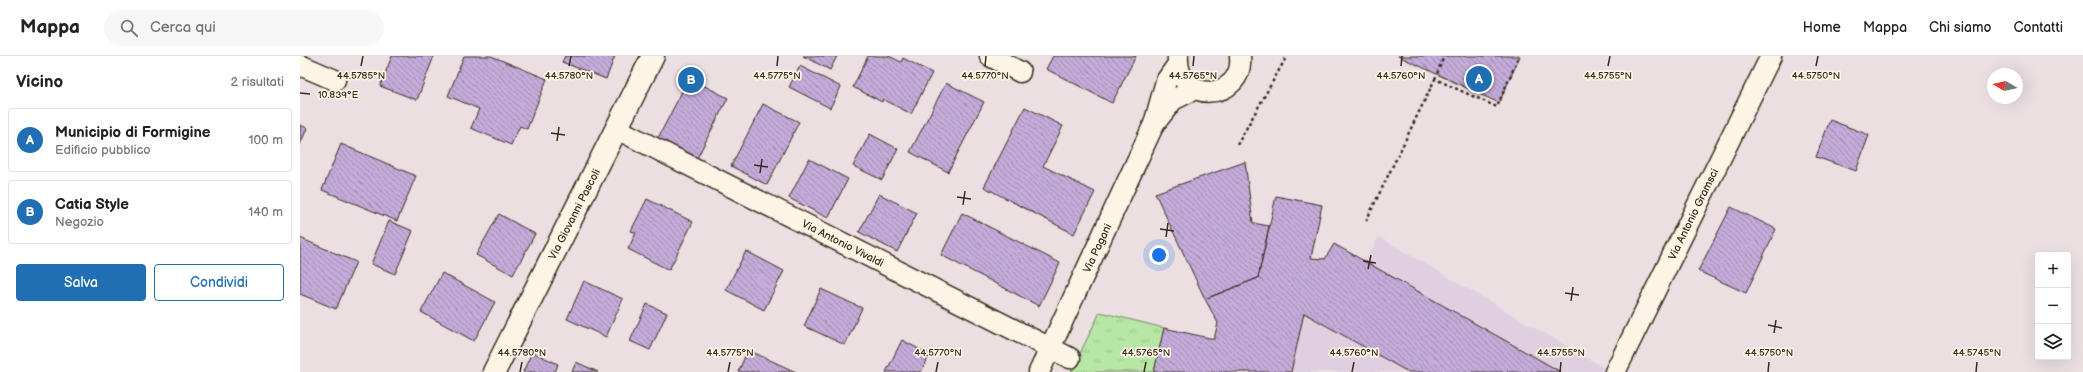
<!DOCTYPE html>
<html lang="it">
<head>
<meta charset="utf-8">
<style>
  body { margin:0; font-family:"Balsamiq Sans",sans-serif; background:#f6f6f6; color:#222 }
  .controls { position:absolute; right:12px; bottom:12px; display:grid; overflow:hidden; border-radius:4px; box-shadow:0 4px 16px #0002 }
  .controls button { width:36px; height:36px; display:grid; place-items:center; padding:0; border:0; border-bottom:1px solid #e0e0e0; background:#fff; color:#222; font:20px sans-serif }
  .compass { position:absolute; left:1687px; top:12px; width:36px; height:36px; border-radius:50%; background:#fff; box-shadow:0 4px 16px #0002; rotate:279deg }
  .you { position:absolute; left:859px; top:199px; width:14px; height:14px; margin:-10px; border:3px solid #fff; border-radius:50%; background:#1a73e8; box-shadow:0 0 0 6px #1a73e833 }
  .badge { display:grid; place-items:center; width:26px; height:26px; border-radius:50%; background:#1f6fb2; color:#fff; font-size:13px; font-weight:700 }
  .pin { position:absolute; translate:-50% -50%; border:2px solid #fff; box-shadow:0 1px 4px #0006 }
  .list { margin:0; padding:0; list-style:none }
  h2 { display:flex; justify-content:space-between; align-items:center; height:52px; margin:0; padding:0 16px; font-size:17px }
  h2 small { font-size:13px; font-weight:400; color:#767676 }
  .list li { display:grid; grid-template-columns:26px 1fr auto; gap:12px; align-items:center; box-sizing:border-box; height:64px; margin:0 8px 8px; padding:0 8px; border:1px solid #e0e0e0; border-radius:4px }
  .list b { display:block; font-size:15px; white-space:nowrap }
  .list p { margin:0; font-size:13px; white-space:nowrap; color:#767676 }
  .list em { font-size:13px; font-style:normal; color:#767676 }
  .actions { display:flex; gap:8px; padding:12px 16px }
  .actions a { flex:1; padding:9px 0; border:1px solid #1f6fb2; border-radius:4px; text-align:center; font-size:14px; color:#1f6fb2 }
  .actions .main { background:#1f6fb2; color:#fff }
  .icon { flex:none; width:22px; height:22px; fill:none; stroke:currentColor; stroke-width:2; stroke-linecap:round; stroke-linejoin:round }
  .map { position:relative; flex:none; width:1783px; height:316px; overflow:hidden }
  header { display:flex; align-items:center; gap:24px; box-sizing:border-box; height:56px; padding:0 20px; background:#fff; border-bottom:1px solid #e0e0e0 }
  header strong { font-size:19px }
  nav { display:flex; gap:22px; margin-inline-start:auto; font-size:14px }
  .search { width:280px; height:36px; background:#f6f6f6; display:flex; align-items:center; gap:10px; box-sizing:border-box; padding:0 14px; border-radius:22px; color:#767676; font-size:15px }
  main { display:flex }
  aside { flex:1; background:#fff }
  .map>svg:first-child { display:block }
</style>
</head>
<body>
<header>
<strong>Mappa</strong>
<div class="search"><svg class="icon" aria-label="search" viewBox="0 0 24 24"><circle cx="10" cy="10" r="6"/><path d="M15 15l6 6"/></svg>Cerca qui</div>
<nav><a>Home</a><a>Mappa</a><a>Chi siamo</a><a>Contatti</a></nav>
</header>
<main>
<aside>
<h2>Vicino<small>2 risultati</small></h2>
<ul class="list">
<li><span class="badge">A</span><div><b>Municipio di Formigine</b><p>Edificio pubblico</p></div><em>100 m</em></li>
<li><span class="badge">B</span><div><b>Catia Style</b><p>Negozio</p></div><em>140 m</em></li>
</ul>
<div class="actions"><a class="main">Salva</a><a>Condividi</a></div>
</aside>
<div class="map">
<svg width="1783" height="316" viewBox="0 0 1783 316">
  <defs>
    <pattern id="grass-tufts" width="24" height="20" patternUnits="userSpaceOnUse"><rect width="24" height="20" fill="#b7e6a6"/><path d="M3 7l-1-3M5 7V3M7 7l1-3M15 17l-1-3M17 17v-4M19 17l1-3" fill="none" stroke="#9ec58e"/></pattern>
    <pattern id="building-back-hatch" width="6" height="6" patternUnits="userSpaceOnUse"><rect width="6" height="6" fill="#c4abda"/><path d="M-1 5l2 2M0 0l6 6M5-1l2 2" fill="none" stroke="#a08bb0"/></pattern>
  </defs>
  <rect width="100%" height="100%" fill="#ebdfe2"/>
  <filter id="ink" filterUnits="userSpaceOnUse"><feTurbulence type="fractalNoise" baseFrequency=".025" numOctaves="2"/><feDisplacementMap in="SourceGraphic" scale="8" xChannelSelector="R" yChannelSelector="G"/><feConvolveMatrix kernelMatrix="1 2 1 2 8 2 1 2 1" color-interpolation-filters="sRGB"/></filter>
  <g filter="url(#ink)">
    <path fill="#dfcfe0" d="M976,140L1022,149L1012,202L1025,203L1034,188L1065,205L1079,181L1311,316H854L914,283L918,267L958,222Z"/>
    <path fill="url(#grass-tufts)" stroke="#798862" d="M800,256L864,272L854,316H771Z"/>
    <path fill="url(#building-back-hatch)" stroke="#3b2a1e" d="M92,0H134L117,44L80,30Z
      M164,0H191L247,23L227,73L220,70L211,89L171,72L179,53L148,40Z
      M265,0H315L306,23L262,6Z
      M503,0H537L530,14Z
      M568,0H589L601,6L603,2L632,17L611,58L583,43L582,46L553,31Z
      M753,0H836L812,47L746,13Z
      M1098,0H1220L1199,47Z
      M500,10L541,31L530,52L489,31Z
      M389,22L428,42L396,104L357,84Z
      M646,27L684,46L648,116L610,96Z
      M463,48L499,66L467,129L431,110Z
      M725,51L763,70L743,110L795,136L774,178L684,131Z
      M1530,64L1569,79L1556,115L1516,101Z
      M0,69L7,72L0,89Z
      M570,78L598,93L582,124L553,110Z
      M41,88L116,120L97,165L22,134Z
      M509,103L548,123L528,162L489,142Z
      M945,106L953,167L969,170L958,222L905,243L855,137Z
      M579,138L617,157L597,196L559,176Z
      M976,140L1022,149L1011,202L1025,203L1034,188L1261,316H1108L1004,257L991,316H854L864,272L914,283L918,267L905,243L958,222Z
      M347,143L393,166L369,214L328,193L336,177L331,175Z
      M1431,151L1476,173L1446,237L1398,215Z
      M662,157L760,207L739,250L641,199Z
      M199,158L235,178L213,219L176,199Z
      M89,165L113,175L95,218L71,208Z
      M0,182L56,206L36,253L0,238Z
      M446,195L484,215L464,254L426,234Z
      M142,217L195,246L174,285L121,256Z
      M284,225L323,243L306,281L267,263Z
      M521,233L562,252L545,289L504,270Z
      M347,248L367,257L350,294L330,285Z
      M602,284L630,299L621,316H586Z
      M448,294L496,316H438Z
      M232,296L258,308L255,316H223Z
      M276,306L298,316H272Z"/>
    <g fill="none" stroke-linecap="round" stroke-linejoin="round">
      <defs>
        <path id="minor" d="M690,0L720,16
          M878,0C875,49 945,46 940,0
          M0,9L35,24
          M858,63L873,44L895,33
          M317,73L770,302
          M739,316L854,68L866,25L878,8
          M1315,316L1471,0"/>
        <path id="tertiary" d="M194,316L353,0"/>
      </defs>
      <use href="#minor" stroke="#3b2a1e" stroke-width="23"/>
      <use href="#tertiary" stroke="#3b2a1e" stroke-width="25"/>
      <path stroke="#3b2a1e" stroke-width="2.5" stroke-dasharray="3 3" stroke-linecap="butt" d="M1135,23L1144,0
        M937,89L987,0
        M1066,165L1135,23L1197,51L1219,0"/>
      <use href="#minor" stroke="#fcf5e5" stroke-width="20"/>
      <use href="#tertiary" stroke="#fcf5e5" stroke-width="22"/>
    </g>
  </g>
  <path fill="none" stroke="#3b2a1e" stroke-width="1.5" d="M61,10L63,0M269,10L271,0M477,10L478,0M685,10L686,0M893,10L894,0M1101,10L1102,0M1308,10L1310,0M1516,10L1518,0M0,37L10,38M251,77L265,79M257,85L259,71M454,109L468,111M460,117L462,103M657,141L671,143M663,149L665,135M860,173L874,175M866,181L868,167M1063,205L1076,207M1068,213L1071,199M1265,237L1279,239M1271,245L1273,231M1468,269L1482,272M1474,277L1476,264M220,316L222,306M428,316L430,306M636,316L638,306M844,316L846,306M1052,316L1054,306M1260,316L1261,306M1468,316L1469,306M1676,316L1677,306"/>
  <g text-anchor="middle" stroke-width="3.5" stroke-linejoin="round" paint-order="stroke">
    <g font-size="11" fill="#3b2a1e" stroke="#fcf5e5">
      <text transform="translate(274 158) rotate(-63)" y="4">Via Giovanni Pascoli</text>
      <text transform="translate(1393 158) rotate(-64)" y="4">Via Antonio Gramsci</text>
      <text transform="translate(543 187) rotate(27)" y="4">Via Antonio Vivaldi</text>
      <text transform="translate(797 192) rotate(-65)" y="4">Via Pagani</text>
    </g>
  </g>
  <g font-size="10" text-anchor="middle" fill="#3b2a1e" stroke="#fcf5e5" stroke-width="3.5" stroke-linejoin="round" paint-order="stroke">
    <text x="61" y="23">44.5785°N</text>
    <text x="269" y="23">44.5780°N</text>
    <text x="477" y="23">44.5775°N</text>
    <text x="685" y="23">44.5770°N</text>
    <text x="893" y="23">44.5765°N</text>
    <text x="1101" y="23">44.5760°N</text>
    <text x="1308" y="23">44.5755°N</text>
    <text x="1516" y="23">44.5750°N</text>
    <text x="38" y="42">10.839°E</text>
    <text x="222" y="300">44.5780°N</text>
    <text x="430" y="300">44.5775°N</text>
    <text x="638" y="300">44.5770°N</text>
    <text x="846" y="300">44.5765°N</text>
    <text x="1054" y="300">44.5760°N</text>
    <text x="1261" y="300">44.5755°N</text>
    <text x="1469" y="300">44.5750°N</text>
    <text x="1677" y="300">44.5745°N</text>
  </g>
</svg>
<div class="controls">
<button>+</button>
<button>−</button>
<button><svg class="icon" aria-label="layers" viewBox="0 0 24 24"><path d="M12 4l9 5-9 5-9-5zM3 14l9 5 9-5"/></svg></button>
</div>
<svg class="compass" viewBox="-18 -18 36 36"><path d="M0-13l5 13h-10z" fill="#e53935"/><path d="M0 13l5-13h-10z" fill="#767676"/></svg>
<div class="you"></div>
<div class="pin badge" style="left:1179px;top:23px">A</div>
<div class="pin badge" style="left:391px;top:24px">B</div>
</div>
</main>
</body>
</html>
